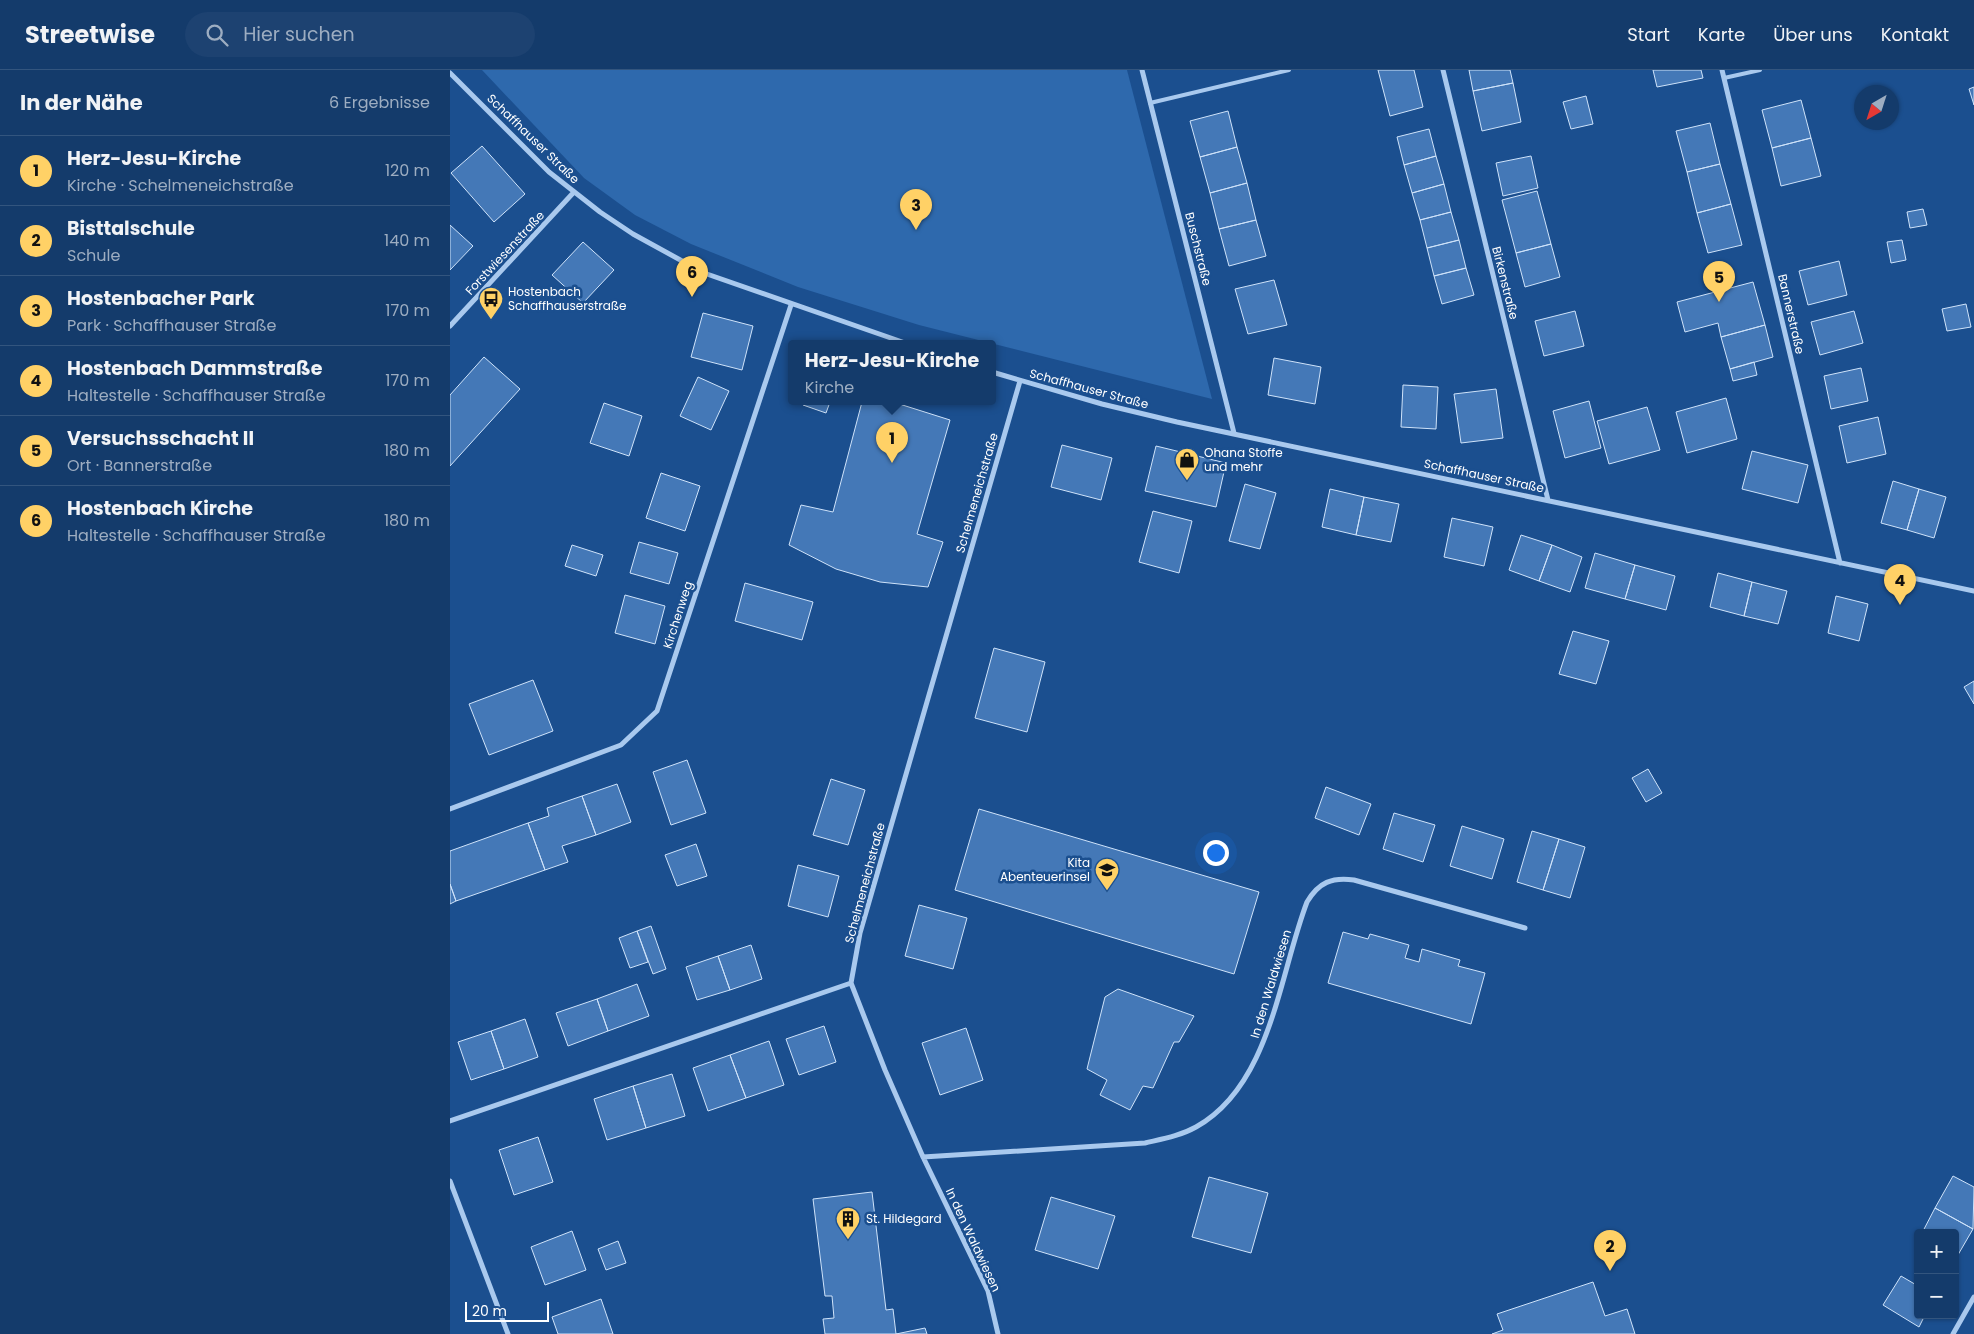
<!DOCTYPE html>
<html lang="de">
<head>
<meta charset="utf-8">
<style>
  body { margin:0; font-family:Poppins,sans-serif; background:#1d4271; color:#f1f3f6 }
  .controls { position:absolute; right:15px; bottom:15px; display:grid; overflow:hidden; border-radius:5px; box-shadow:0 1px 4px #0004 }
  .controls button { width:45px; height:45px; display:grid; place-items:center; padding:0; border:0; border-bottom:1px solid #33557e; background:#143b6b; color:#f1f3f6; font:25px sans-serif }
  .compass { position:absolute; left:1404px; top:15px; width:45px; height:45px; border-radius:50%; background:#143b6b; box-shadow:0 1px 4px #0004; rotate:219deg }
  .scale { position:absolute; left:15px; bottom:12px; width:84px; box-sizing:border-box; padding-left:5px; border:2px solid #fff; border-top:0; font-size:14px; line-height:18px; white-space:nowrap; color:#fff; -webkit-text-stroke:4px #1b4f8f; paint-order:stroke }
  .you { position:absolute; left:765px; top:782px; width:18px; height:18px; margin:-12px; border:4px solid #fff; border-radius:50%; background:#1a73e8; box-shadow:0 0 0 8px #1a73e833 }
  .badge { display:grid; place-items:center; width:32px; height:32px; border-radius:50%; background:#ffd166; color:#111; font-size:16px; font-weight:700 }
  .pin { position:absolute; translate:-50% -41px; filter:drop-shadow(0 1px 2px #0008) }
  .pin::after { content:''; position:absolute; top:26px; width:18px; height:15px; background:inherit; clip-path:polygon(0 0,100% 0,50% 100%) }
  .popup { position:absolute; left:338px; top:270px; width:208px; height:65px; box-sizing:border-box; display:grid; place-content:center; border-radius:5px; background:#143b6b; filter:drop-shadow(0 1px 4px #0005); font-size:16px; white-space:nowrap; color:#9dadc1 }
  .popup b { font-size:19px; color:#f1f3f6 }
  .popup::after { content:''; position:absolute; left:50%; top:100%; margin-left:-10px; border:10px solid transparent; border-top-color:#143b6b }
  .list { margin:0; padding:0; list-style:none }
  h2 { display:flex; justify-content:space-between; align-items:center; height:65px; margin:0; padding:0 20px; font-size:21px }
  h2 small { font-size:16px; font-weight:400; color:#9dadc1 }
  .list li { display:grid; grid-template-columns:32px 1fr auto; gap:15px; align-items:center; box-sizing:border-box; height:70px; padding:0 20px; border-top:1px solid #33557e }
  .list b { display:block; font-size:19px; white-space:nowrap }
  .list p { margin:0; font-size:16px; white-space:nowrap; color:#9dadc1 }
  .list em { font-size:16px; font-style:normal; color:#9dadc1 }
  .icon { flex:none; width:28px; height:28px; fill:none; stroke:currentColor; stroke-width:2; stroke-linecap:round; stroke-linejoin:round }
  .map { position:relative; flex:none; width:1524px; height:1264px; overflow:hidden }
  header { display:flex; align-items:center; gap:30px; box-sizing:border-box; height:70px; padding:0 25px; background:#143b6b; border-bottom:1px solid #33557e }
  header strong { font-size:24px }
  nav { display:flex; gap:28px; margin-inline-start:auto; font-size:18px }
  .search { width:350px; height:45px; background:#1d4271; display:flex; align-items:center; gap:12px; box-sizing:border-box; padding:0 18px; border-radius:28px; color:#9dadc1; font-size:19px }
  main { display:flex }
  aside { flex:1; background:#143b6b }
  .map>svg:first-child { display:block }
</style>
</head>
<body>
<header>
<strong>Streetwise</strong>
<div class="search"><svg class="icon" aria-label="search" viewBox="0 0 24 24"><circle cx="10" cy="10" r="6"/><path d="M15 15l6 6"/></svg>Hier suchen</div>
<nav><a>Start</a><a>Karte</a><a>Über uns</a><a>Kontakt</a></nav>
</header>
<main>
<aside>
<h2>In der Nähe<small>6 Ergebnisse</small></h2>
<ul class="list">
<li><span class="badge">1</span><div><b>Herz-Jesu-Kirche</b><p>Kirche · Schelmeneichstraße</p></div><em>120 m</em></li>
<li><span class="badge">2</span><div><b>Bisttalschule</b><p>Schule</p></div><em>140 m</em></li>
<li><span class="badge">3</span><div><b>Hostenbacher Park</b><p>Park · Schaffhauser Straße</p></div><em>170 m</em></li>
<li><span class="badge">4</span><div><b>Hostenbach Dammstraße</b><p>Haltestelle · Schaffhauser Straße</p></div><em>170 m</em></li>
<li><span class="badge">5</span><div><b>Versuchsschacht II</b><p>Ort · Bannerstraße</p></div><em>180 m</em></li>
<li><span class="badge">6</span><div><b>Hostenbach Kirche</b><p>Haltestelle · Schaffhauser Straße</p></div><em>180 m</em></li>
</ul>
</aside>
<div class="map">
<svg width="1524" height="1264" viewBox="0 0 1524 1264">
  <rect width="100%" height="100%" fill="#1b4f8f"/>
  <path fill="#2e69ad" d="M32,0H677L762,329L469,255L348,217L241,174L185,145L134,108Z"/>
  <path fill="#4478b7" stroke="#cfe3fa" d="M928,0H964L973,37L940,46Z
    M1019,0H1060L1063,13L1023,21Z
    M1203,0H1251L1253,8L1207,17Z
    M1063,13L1071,52L1032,61L1023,21Z
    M1524,17V35L1519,19Z
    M1136,26L1143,54L1121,59L1113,32Z
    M1351,30L1361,68L1322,78L1312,40Z
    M778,41L787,77L750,87L740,51Z
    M1260,53L1270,94L1237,102L1226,61Z
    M979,59L986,86L954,95L947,67Z
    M1361,68L1371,106L1331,116L1322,78Z
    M32,76L75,124L44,152L1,103Z
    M787,77L797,113L760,123L750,87Z
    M986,86L994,114L962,123L954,95Z
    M1081,86L1088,118L1053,126L1046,93Z
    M1270,94L1281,134L1247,143L1237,102Z
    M797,113L806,150L769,159L760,123Z
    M994,114L1001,142L970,150L962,123Z
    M1087,121L1101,174L1066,183L1052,130Z
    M1281,134L1292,175L1258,183L1247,143Z
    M1473,139L1477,155L1460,158L1457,142Z
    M1001,142L1009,170L977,178L970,150Z
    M806,150L816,186L779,196L769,159Z
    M0,155L23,176L0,200Z
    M1009,170L1016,198L984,206L977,178Z
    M1452,170L1456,190L1441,193L1437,172Z
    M133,172L164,200L133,233L102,205Z
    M1101,174L1110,207L1075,217L1066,183Z
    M1389,191L1397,225L1358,235L1349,201Z
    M1016,198L1024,225L992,234L984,206Z
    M824,210L837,255L798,264L785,219Z
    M1303,212L1315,255L1271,267L1268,253L1235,262L1227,232Z
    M1516,234L1521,257L1497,261L1492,239Z
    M1125,241L1134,276L1094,286L1085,251Z
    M1404,241L1413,273L1370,285L1361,252Z
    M253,243L303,256L292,300L241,287Z
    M1315,255L1323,287L1280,299L1271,267Z
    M34,287L70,319L0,396V325Z
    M824,288L871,297L865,334L818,325Z
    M1304,292L1307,305L1283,311L1280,299Z
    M1411,298L1418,331L1381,339L1374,306Z
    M248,307L279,321L261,360L230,346Z
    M953,315L988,317L986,359L951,357Z
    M1046,319L1053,368L1011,373L1004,324Z
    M1276,328L1287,369L1237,383L1226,342Z
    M1139,331L1151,378L1115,388L1103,341Z
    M354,332H380L376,343L353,335Z
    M412,332H443L500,350L467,464L493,472L478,517L430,512L386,499L339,475L351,435L383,442Z
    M154,333L192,346L179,386L140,373Z
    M1197,337L1210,380L1159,394L1147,351Z
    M1428,347L1436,384L1397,393L1389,356Z
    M612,375L662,388L651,430L601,417Z
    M706,376L776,393L766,437L695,421Z
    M1302,381L1358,395L1348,433L1292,419Z
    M211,403L250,416L235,461L196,448Z
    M1443,411L1469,419L1457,460L1431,453Z
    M795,414L826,423L810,479L779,471Z
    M880,419L914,427L906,465L872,457Z
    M1469,419L1496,427L1484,468L1457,460Z
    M914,427L949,434L941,472L906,465Z
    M703,441L742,451L729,503L689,492Z
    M1002,448L1043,457L1034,496L994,487Z
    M1071,465L1102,475L1089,511L1059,500Z
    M189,472L228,483L219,514L180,503Z
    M122,475L153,485L146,506L115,496Z
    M1102,475L1132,487L1120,522L1089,511Z
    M1145,483L1185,495L1175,529L1135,518Z
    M1185,495L1225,506L1216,540L1175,529Z
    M1268,503L1302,512L1294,546L1260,537Z
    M1302,512L1337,521L1328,554L1294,546Z
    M295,513L363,532L352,570L285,551Z
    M175,525L215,536L205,574L165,563Z
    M1386,526L1418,534L1409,571L1378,563Z
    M1123,561L1159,571L1146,614L1109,604Z
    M544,578L595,592L577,662L525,648Z
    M83,610L103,661L39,685L19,634Z
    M1524,611V634L1514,617Z
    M237,690L256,743L221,755L203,702Z
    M1198,699L1212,723L1196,732L1182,708Z
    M381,709L415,720L398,775L363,765Z
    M167,714L181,752L146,765L132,726Z
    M876,717L921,734L909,765L865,748Z
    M132,726L146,765L112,776L118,792L95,800L78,753L99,746L97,738Z
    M529,739L809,822L784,904L505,820Z
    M944,743L985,755L973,792L933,779Z
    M78,753L95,800L6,831L0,814V781Z
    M1012,756L1054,769L1042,809L1000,796Z
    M1082,761L1109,769L1093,820L1067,812Z
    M1109,769L1135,777L1120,828L1093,820Z
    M246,774L257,806L227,816L215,785Z
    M348,795L389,806L378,847L338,836Z
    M0,814L6,831L0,834Z
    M469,835L517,848L503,899L455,886Z
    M201,856L216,899L203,904L187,861Z
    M187,861L198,892L180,898L169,868Z
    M893,862L918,869L920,864L959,875L955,888L969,892L972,879L1010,890L1008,896L1035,903L1021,954L878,913Z
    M301,875L312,909L280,920L268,886Z
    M268,886L280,920L247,930L236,897Z
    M187,914L199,946L158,961L147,929Z
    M668,919L744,946L729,972H724L703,1018L693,1016L680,1040L650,1025L657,1010L637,999L655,927Z
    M147,929L158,961L118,976L106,943Z
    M75,949L88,987L54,999L41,961Z
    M374,956L386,992L349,1005L336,969Z
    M516,958L533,1010L490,1025L472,973Z
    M41,961L54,999L21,1010L8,972Z
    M319,971L334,1015L296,1028L280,985Z
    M280,985L296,1028L258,1041L243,998Z
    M222,1004L235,1046L196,1058L183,1016Z
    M183,1016L196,1058L157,1070L144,1029Z
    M88,1067L103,1112L64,1125L49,1080Z
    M1503,1106L1524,1117L1523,1159L1485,1138Z
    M759,1107L818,1123L801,1183L742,1167Z
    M422,1122L436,1240L443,1239L446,1264H375L373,1249L384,1248L382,1226H375L363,1129Z
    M601,1127L665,1146L648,1199L585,1180Z
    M1485,1138L1523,1159L1505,1190V1163H1472Z
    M122,1161L136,1200L95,1215L81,1177Z
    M168,1171L176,1193L156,1200L148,1179Z
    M1451,1206L1468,1216V1245H1475L1469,1257L1433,1235Z
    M1143,1212L1155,1246L1177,1239L1185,1264H1042L1053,1260L1047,1244Z
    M151,1229L163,1264H108L102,1247Z
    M475,1258L477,1264H446Z"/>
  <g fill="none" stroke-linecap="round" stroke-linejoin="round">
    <path stroke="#a9c9ee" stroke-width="4" d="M1274,8L1310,0
      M700,33L839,0"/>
    <path stroke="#a9c9ee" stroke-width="5" d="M692,0L784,363
      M993,0L1098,430
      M1272,0L1390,493
      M0,3L99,102L150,142L183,164L254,203L458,274
      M0,256L124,122
      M542,302L652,334L727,352L1524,521
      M0,739L171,675L207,641L341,235
      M401,913L410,863L570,311
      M401,913L435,1000L473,1087L538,1221L548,1264
      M0,1051L401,913
      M473,1087L695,1073C712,1069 730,1066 746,1057C821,1015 829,905 857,832C869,812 882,807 904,810L1075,858
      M0,1111L58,1264
      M1503,1264L1524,1227"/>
  </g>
  <defs>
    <symbol id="bus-pin" viewBox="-11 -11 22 30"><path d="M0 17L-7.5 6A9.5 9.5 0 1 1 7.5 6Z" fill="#ffd166" stroke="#1b4f8f"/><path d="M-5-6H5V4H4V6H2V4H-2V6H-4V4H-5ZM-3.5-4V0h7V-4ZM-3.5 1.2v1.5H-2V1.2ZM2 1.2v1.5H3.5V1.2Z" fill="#111"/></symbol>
    <symbol id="shop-pin" viewBox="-11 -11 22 30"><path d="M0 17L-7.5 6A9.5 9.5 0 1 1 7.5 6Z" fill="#ffd166" stroke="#1b4f8f"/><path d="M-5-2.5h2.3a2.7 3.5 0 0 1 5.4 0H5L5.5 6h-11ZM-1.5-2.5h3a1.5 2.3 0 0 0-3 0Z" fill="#111"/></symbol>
    <symbol id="school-pin" viewBox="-11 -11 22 30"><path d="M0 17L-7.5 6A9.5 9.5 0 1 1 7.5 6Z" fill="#ffd166" stroke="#1b4f8f"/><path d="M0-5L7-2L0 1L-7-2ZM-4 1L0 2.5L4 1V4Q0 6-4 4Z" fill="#111"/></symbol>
    <symbol id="building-pin" viewBox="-11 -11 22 30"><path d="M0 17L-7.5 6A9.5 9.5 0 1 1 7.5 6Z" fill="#ffd166" stroke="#1b4f8f"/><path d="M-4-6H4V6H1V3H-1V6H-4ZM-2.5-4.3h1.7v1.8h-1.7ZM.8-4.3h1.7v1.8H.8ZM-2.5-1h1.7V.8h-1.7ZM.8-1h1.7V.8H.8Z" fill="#111"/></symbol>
  </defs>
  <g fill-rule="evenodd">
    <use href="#bus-pin" x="27" y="215" width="28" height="38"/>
    <use href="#shop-pin" x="723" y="376" width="28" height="38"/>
    <use href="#school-pin" x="643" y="786" width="28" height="38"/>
    <use href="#building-pin" x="384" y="1135" width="28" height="38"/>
  </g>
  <g text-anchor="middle" stroke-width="5" stroke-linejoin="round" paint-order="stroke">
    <g font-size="12" fill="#fff" stroke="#1b4f8f">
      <text transform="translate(83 69) rotate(44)" y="4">Schaffhauser Straße</text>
      <text transform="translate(748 179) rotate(76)" y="4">Buschstraße</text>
      <text transform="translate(55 183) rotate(-47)" y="4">Forstwiesenstraße</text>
      <text transform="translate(1055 213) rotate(76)" y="4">Birkenstraße</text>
      <text transform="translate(1341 244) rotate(77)" y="4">Bannerstraße</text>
      <text transform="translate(639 319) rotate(15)" y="4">Schaffhauser Straße</text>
      <text transform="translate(1034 406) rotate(12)" y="4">Schaffhauser Straße</text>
      <text transform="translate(527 423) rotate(-74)" y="4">Schelmeneichstraße</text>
      <text transform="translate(228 545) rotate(-72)" y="4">Kirchenweg</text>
      <text transform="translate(415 813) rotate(-75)" y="4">Schelmeneichstraße</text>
      <text transform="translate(821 914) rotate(-73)" y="4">In den Waldwiesen</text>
      <text transform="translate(523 1170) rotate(65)" y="4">In den Waldwiesen</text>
    </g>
    <g font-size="12" fill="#fff" stroke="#1b4f8f" text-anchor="start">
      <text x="58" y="226">Hostenbach<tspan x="58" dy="14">Schaffhauserstraße</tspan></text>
      <text x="754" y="387">Ohana Stoffe<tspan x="754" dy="14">und mehr</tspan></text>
      <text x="640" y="797" text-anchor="end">Kita<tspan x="640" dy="14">Abenteuerinsel</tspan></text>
      <text x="416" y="1153">St. Hildegard</text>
    </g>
  </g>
</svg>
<div class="controls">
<button>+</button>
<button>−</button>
</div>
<svg class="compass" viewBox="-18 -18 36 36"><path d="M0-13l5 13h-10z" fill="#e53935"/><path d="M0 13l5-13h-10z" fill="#9dadc1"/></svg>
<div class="scale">20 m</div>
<div class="you"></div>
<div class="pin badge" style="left:442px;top:393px">1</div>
<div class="popup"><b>Herz-Jesu-Kirche</b>Kirche</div>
<div class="pin badge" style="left:1160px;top:1201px">2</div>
<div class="pin badge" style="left:466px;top:160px">3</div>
<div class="pin badge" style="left:1450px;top:535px">4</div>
<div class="pin badge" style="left:1269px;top:232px">5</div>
<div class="pin badge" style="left:242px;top:227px">6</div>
</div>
</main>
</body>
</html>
